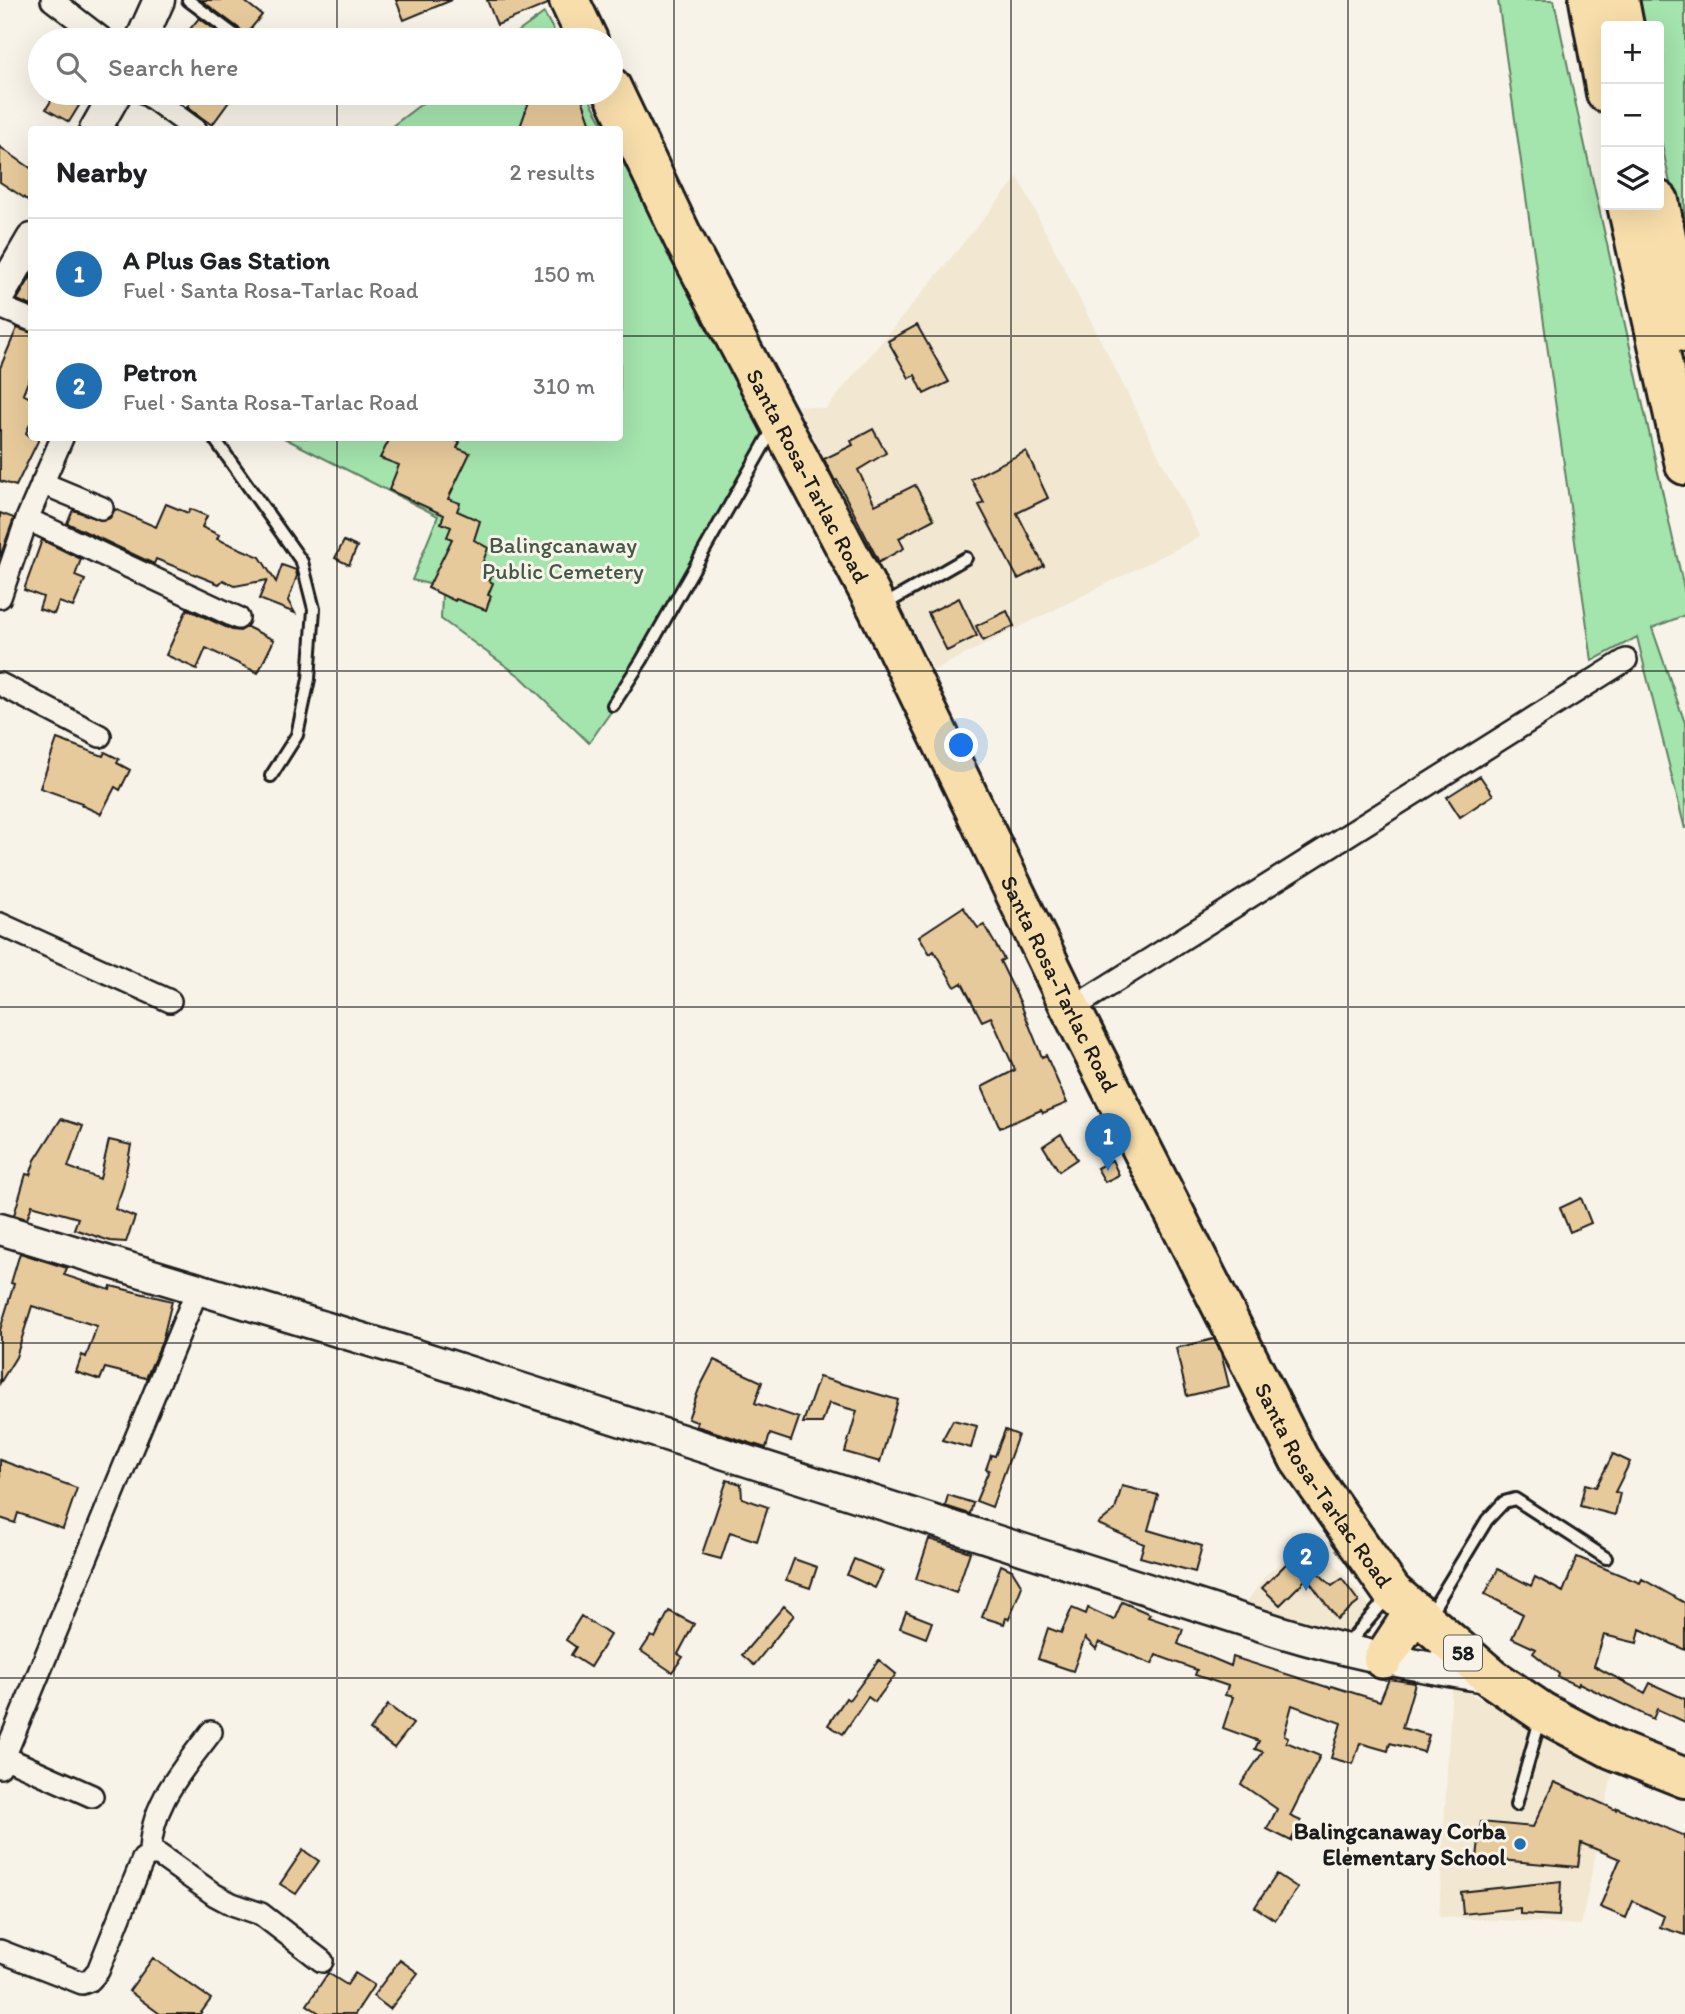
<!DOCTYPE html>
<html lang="en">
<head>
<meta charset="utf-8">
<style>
  body { margin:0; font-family:Itim,sans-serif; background:#f6f6f6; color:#202124 }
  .controls { position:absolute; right:21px; top:21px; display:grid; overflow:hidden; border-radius:7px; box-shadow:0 7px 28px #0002 }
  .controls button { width:63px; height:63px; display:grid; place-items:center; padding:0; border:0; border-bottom:2px solid #e0e0e0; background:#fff; color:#202124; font:35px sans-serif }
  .you { position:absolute; left:962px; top:746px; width:24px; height:24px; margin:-18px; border:5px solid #fff; border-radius:50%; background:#1a73e8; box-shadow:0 0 0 10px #1a73e833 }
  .badge { display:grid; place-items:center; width:46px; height:46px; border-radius:50%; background:#1f6fb2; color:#fff; font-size:23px; font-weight:700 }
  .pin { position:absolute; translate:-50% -58px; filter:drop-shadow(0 2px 4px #0008) }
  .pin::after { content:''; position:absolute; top:37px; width:24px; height:21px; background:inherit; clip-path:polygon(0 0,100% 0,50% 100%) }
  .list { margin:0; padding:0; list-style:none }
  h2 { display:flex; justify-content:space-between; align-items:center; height:91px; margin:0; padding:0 28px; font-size:30px }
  h2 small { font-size:23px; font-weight:400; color:#757577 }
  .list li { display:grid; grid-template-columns:46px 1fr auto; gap:21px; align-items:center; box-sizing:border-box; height:112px; padding:0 28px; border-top:2px solid #e0e0e0 }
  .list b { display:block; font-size:26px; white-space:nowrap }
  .list p { margin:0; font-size:23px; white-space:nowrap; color:#757577 }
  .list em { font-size:23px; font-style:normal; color:#757577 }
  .icon { flex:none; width:38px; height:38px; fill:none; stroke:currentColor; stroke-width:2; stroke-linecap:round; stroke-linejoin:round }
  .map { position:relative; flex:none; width:1685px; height:2014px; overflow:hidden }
  .search { position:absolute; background:#fff; box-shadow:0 7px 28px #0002; left:28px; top:28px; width:595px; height:77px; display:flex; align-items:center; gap:18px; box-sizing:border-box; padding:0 24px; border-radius:38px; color:#757577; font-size:26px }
  .panel { position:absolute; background:#fff; box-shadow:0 7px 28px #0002; left:28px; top:126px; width:595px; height:315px; border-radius:7px }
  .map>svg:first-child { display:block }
</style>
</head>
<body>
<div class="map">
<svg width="1685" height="2014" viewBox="0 0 1685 2014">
  <rect width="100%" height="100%" fill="#f7f3e8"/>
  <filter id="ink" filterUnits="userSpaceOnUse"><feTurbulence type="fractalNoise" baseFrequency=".0143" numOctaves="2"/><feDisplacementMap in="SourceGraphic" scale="14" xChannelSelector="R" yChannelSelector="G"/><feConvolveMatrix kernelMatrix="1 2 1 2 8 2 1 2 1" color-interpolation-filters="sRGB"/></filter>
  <g filter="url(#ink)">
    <path fill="#f2e7d1" d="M1018,177L1200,537L934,670L797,405L826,409Z
      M1313,1537L1371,1608L1341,1642L1241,1610L1267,1574Z
      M1452,1684L1613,1770L1581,1925L1439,1917Z"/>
    <path fill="#a4e4ad" stroke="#608064" stroke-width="2" d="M1498,0H1554L1575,101L1685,593V615L1652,628L1685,723V829L1637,637L1592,661Z
      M1633,0H1685V256L1659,130V26H1637Z
      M544,13L559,40H507Z
      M436,93H586L606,129L387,130Z
      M620,156L771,444L643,666L589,743L521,677L441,619L442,594L433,585L412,580L438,516L284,438H620Z"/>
    <path fill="#e7ca9b" stroke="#1c1c1c" stroke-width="2" d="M201,0H243L262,15L244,37L241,30Z
      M396,0H452L404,20Z
      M487,0H547L548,4L497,25Z
      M199,18L229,40H181Z
      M56,93H61L80,104L69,122L46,109Z
      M197,93H222L231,99L212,125L187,107Z
      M532,93H580L590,122L570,130H519Z
      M0,147L32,169V203L0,182Z
      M32,275V306L17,300Z
      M917,325L949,382L924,394L915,375L909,378L888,341Z
      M17,328L32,333V372L23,394L32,399V420L26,433L32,438L39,439L16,486L0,481V368Z
      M873,429L886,453L858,470L875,505L915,485L934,519L899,538L904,548L879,562L837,480L835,481L824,459L853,445L851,441Z
      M390,438H448L460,442L457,448L470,453L448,499L460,503L457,511L480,521L474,540L488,548L481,567L492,575L489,581L493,583L488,595L491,596L486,610L456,599L455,601L428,588L452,539L447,537L451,527L441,523L444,515L389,490L399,465L380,458Z
      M1026,451L1048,498L1017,513L1044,566L1018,579L979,505L984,503L971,479Z
      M166,504L188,513L190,509L207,516L202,527L219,535L217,539L260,557L276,582L282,565L296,570L297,576L288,601L295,613L259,599L267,580L235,586L223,580L219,584L156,559L154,564L67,523L73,510L103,521L110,518L115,509L156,527Z
      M0,513L14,518L0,557Z
      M42,540L81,559L75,576L85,580L73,607L59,602L54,614L39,609L43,597L24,590Z
      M344,541L357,547L349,565L335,558Z
      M959,598L977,636L947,651L928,613Z
      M187,609L232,630L240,631L247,627L274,640L258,673L206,648L197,669L166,655Z
      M1007,611L1014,626L983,641L976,626Z
      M57,739L103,756L105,752L119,759L117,763L130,770L120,790L115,787L101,814L81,805L82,803L40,788Z
      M1480,776L1493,795L1460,817L1447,797Z
      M963,907L978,928L984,925L1004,959L1000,961L1020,1002L1042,1057L1046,1055L1067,1103L1043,1113L1041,1110L1000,1128L982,1087L1015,1070L991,1017L982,1021L962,983L955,987L934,951L930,954L919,936Z
      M61,1119L83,1126L68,1167L100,1179L109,1140L131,1145L123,1187L115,1209L135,1217L126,1242L110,1241L74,1229L78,1218L35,1206L32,1205L27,1219L14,1215L26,1174L30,1175L35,1160Z
      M1061,1134L1077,1159L1059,1171L1043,1146Z
      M1112,1160L1119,1175L1105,1182L1097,1168Z
      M1581,1198L1591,1223L1570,1232L1560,1208Z
      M20,1253L67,1268L64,1275L110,1290L111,1286L172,1301L162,1342L146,1378L105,1368L100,1380L76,1372L82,1355L86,1357L97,1326L32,1306L16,1357L0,1383V1330L14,1284L11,1283Z
      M1214,1339L1221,1353L1229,1386L1187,1396L1176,1348Z
      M714,1360L762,1382L755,1403L799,1418L791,1441L770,1434L766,1448L696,1426L697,1422L688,1419L699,1389Z
      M819,1377L898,1400L880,1462L845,1452L857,1411L829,1403L822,1423H803Z
      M953,1420L977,1426L971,1448L942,1440Z
      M1005,1430L1018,1435L992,1507L976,1501L989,1470L986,1469L991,1455L995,1456Z
      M1613,1454L1630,1462L1615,1492L1620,1493L1615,1515L1580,1506L1585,1484L1596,1487Z
      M0,1460L77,1488L63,1529L18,1513L15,1523L0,1518Z
      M727,1480L741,1484L742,1498L768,1507L757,1541L730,1532L721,1559L702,1554Z
      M1122,1486L1158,1495L1148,1530L1202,1546L1195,1572L1140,1557L1144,1544L1098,1524L1115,1510Z
      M948,1495L973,1503L970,1514L945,1506Z
      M929,1539L970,1552L956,1593L916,1579Z
      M1297,1553L1332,1586L1342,1579L1359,1602L1337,1619L1307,1578L1280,1605L1262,1588Z
      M1577,1557L1640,1583L1642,1579L1685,1603V1650L1640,1629L1637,1643L1604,1635L1594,1666L1645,1693L1650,1683L1685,1699V1722L1657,1709L1653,1719L1579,1683L1578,1686L1558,1677L1559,1674L1533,1653L1536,1649L1512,1638L1523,1614L1485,1594L1498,1569L1531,1586L1535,1577L1563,1592Z
      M794,1559L817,1567L810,1588L786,1580Z
      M854,1559L883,1571L875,1588L847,1575Z
      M1001,1565L1012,1570L1022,1586L1009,1619L1006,1618L1004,1624L982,1617Z
      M1122,1602L1150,1614L1148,1617L1183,1629L1178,1644L1231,1666L1233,1657L1330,1688L1331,1686L1380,1701L1389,1679L1415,1683L1402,1728L1429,1735L1424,1752L1390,1743L1388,1751L1360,1743L1353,1764L1331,1758L1341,1723L1292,1705L1284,1735L1288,1737L1286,1742L1320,1756L1290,1816L1301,1821L1291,1841L1267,1829L1277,1809L1241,1784L1263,1752L1255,1749L1259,1741L1223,1728L1233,1697L1225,1695L1228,1686L1195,1675L1197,1670L1156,1655L1152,1664L1099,1642L1096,1649L1085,1638L1073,1671L1038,1659L1048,1628L1061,1633L1072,1608L1086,1614L1088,1608L1114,1620Z
      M784,1606L794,1615L754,1665L742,1655Z
      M669,1611L694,1624L678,1654L683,1657L672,1672L641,1651L651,1636L655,1638Z
      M906,1612L932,1622L926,1638L900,1628Z
      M581,1616L610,1635L590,1667L571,1655L576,1647L566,1640Z
      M879,1660L896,1674L875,1702L868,1697L843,1734L828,1725L846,1698L849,1700Z
      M388,1705L413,1724L394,1748L370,1730Z
      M1554,1782L1616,1810L1617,1808L1685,1836V1935L1660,1927L1664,1916L1633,1901L1626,1918L1600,1907L1620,1859L1581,1843L1578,1867L1477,1858L1481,1822L1533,1827Z
      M303,1850L319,1861L296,1894L280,1884Z
      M1277,1874L1298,1888L1275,1920L1255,1907Z
      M1561,1881L1559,1916L1520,1914V1908L1463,1914L1461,1892Z
      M153,1958L211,1999L200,2014H160L129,1991Z
      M400,1960L418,1973L390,2009L373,1996Z
      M328,1973L347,1985L355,1973L374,1985L355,2014H321L307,2005Z"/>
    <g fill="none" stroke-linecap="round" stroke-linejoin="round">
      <defs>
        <path id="lane" d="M188,0L236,36
          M214,438L302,562L314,609L309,679L297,735L271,776
          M884,605L966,558
          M613,705L642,660L773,429
          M1428,1617L1487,1520L1504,1502L1515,1499L1606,1558
          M1346,1646L1388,1597
          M1516,1805L1540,1720"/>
        <path id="street" d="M52,0L104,40
          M145,93L196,130
          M0,307L32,320
          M42,483L102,508
          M27,519L238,618
          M0,597L27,519L62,438
          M0,684L100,736
          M0,924L170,1001
          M1071,1009L1626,660
          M4,1757L92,1796
          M0,1767L198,1288
          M150,1855C150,1804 182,1771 211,1732
          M0,1951L82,1983L90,1980L98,1971L143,1859L150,1855H159L215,1895L232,1904L261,1914L322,1961"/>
        <path id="secondary" d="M141,40L159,0
          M95,130L116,93
          M0,294L32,239
          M0,1229L410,1353L1281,1632C1350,1653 1420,1667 1492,1678"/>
        <g id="highway">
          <path d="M569,0L588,40"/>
          <path d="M1589,0L1606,93"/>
          <path d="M1619,0L1624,26"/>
          <path id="s1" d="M611,87L684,240L878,609L1071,1009L1299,1459L1392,1592L1492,1678L1542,1712L1612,1749L1685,1778"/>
          <path d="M1659,201L1685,332"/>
          <path d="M1627,205L1685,465"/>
          <path d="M1383,1659L1414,1612"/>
        </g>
      </defs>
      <use href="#lane" stroke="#1c1c1c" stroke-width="16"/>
      <use href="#street" stroke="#1c1c1c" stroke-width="26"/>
      <use href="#secondary" stroke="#1c1c1c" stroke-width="35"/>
      <use href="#highway" stroke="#1c1c1c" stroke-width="44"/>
      <use href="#lane" stroke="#f7f3e8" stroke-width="10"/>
      <use href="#street" stroke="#f7f3e8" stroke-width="21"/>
      <use href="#secondary" stroke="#f7f3e8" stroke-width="30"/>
      <use href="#highway" stroke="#f8deab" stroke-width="38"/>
    </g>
  </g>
  <path fill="none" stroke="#1c1c1c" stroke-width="2" stroke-opacity="0.55" d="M337,0V40M674,0V2014M1011,0V2014M1348,0V2014M337,93V130M0,336H32M620,336H1685M337,438V2014M0,671H1685M0,1007H1685M0,1343H1685M0,1678H1685"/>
  <circle fill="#1f6fb2" stroke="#f7f3e8" stroke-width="2.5" cx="1520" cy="1844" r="7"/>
  <g text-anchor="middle" stroke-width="6" stroke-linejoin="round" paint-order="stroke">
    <rect fill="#f7f3e8" stroke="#5e5c59" stroke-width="2" x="1444" y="1635.5" width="38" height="35" rx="5"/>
    <g font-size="21" font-weight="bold" fill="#1c1c1c">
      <text x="1463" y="1660">58</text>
    </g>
    <g font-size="23" fill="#1c1c1c" stroke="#f7f3e8">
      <text dy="8" stroke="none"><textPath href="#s1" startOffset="436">Santa Rosa-Tarlac Road</textPath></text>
      <text dy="8" stroke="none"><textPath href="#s1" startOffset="1003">Santa Rosa-Tarlac Road</textPath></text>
      <text dy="8" stroke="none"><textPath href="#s1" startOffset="1570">Santa Rosa-Tarlac Road</textPath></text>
    </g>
    <g font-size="23" fill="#455848" stroke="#f7f3e8">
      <text x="563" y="553">Balingcanaway<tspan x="563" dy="26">Public Cemetery</tspan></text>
    </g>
    <g font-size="23" font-weight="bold" fill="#1c1c1c" stroke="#f7f3e8" text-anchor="end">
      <text x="1506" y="1839">Balingcanaway Corba<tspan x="1506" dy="26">Elementary School</tspan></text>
    </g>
  </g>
</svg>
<div class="controls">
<button>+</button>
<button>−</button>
<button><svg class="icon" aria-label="layers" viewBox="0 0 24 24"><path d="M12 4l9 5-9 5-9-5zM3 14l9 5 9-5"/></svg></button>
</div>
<div class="you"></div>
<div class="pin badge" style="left:1108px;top:1171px">1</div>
<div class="pin badge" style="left:1306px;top:1591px">2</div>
<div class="search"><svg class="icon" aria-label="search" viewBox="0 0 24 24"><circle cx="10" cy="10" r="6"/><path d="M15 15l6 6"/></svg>Search here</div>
<section class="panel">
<h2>Nearby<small>2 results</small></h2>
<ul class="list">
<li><span class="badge">1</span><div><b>A Plus Gas Station</b><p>Fuel · Santa Rosa-Tarlac Road</p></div><em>150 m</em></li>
<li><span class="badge">2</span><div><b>Petron</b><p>Fuel · Santa Rosa-Tarlac Road</p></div><em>310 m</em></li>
</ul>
</section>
</div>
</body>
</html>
